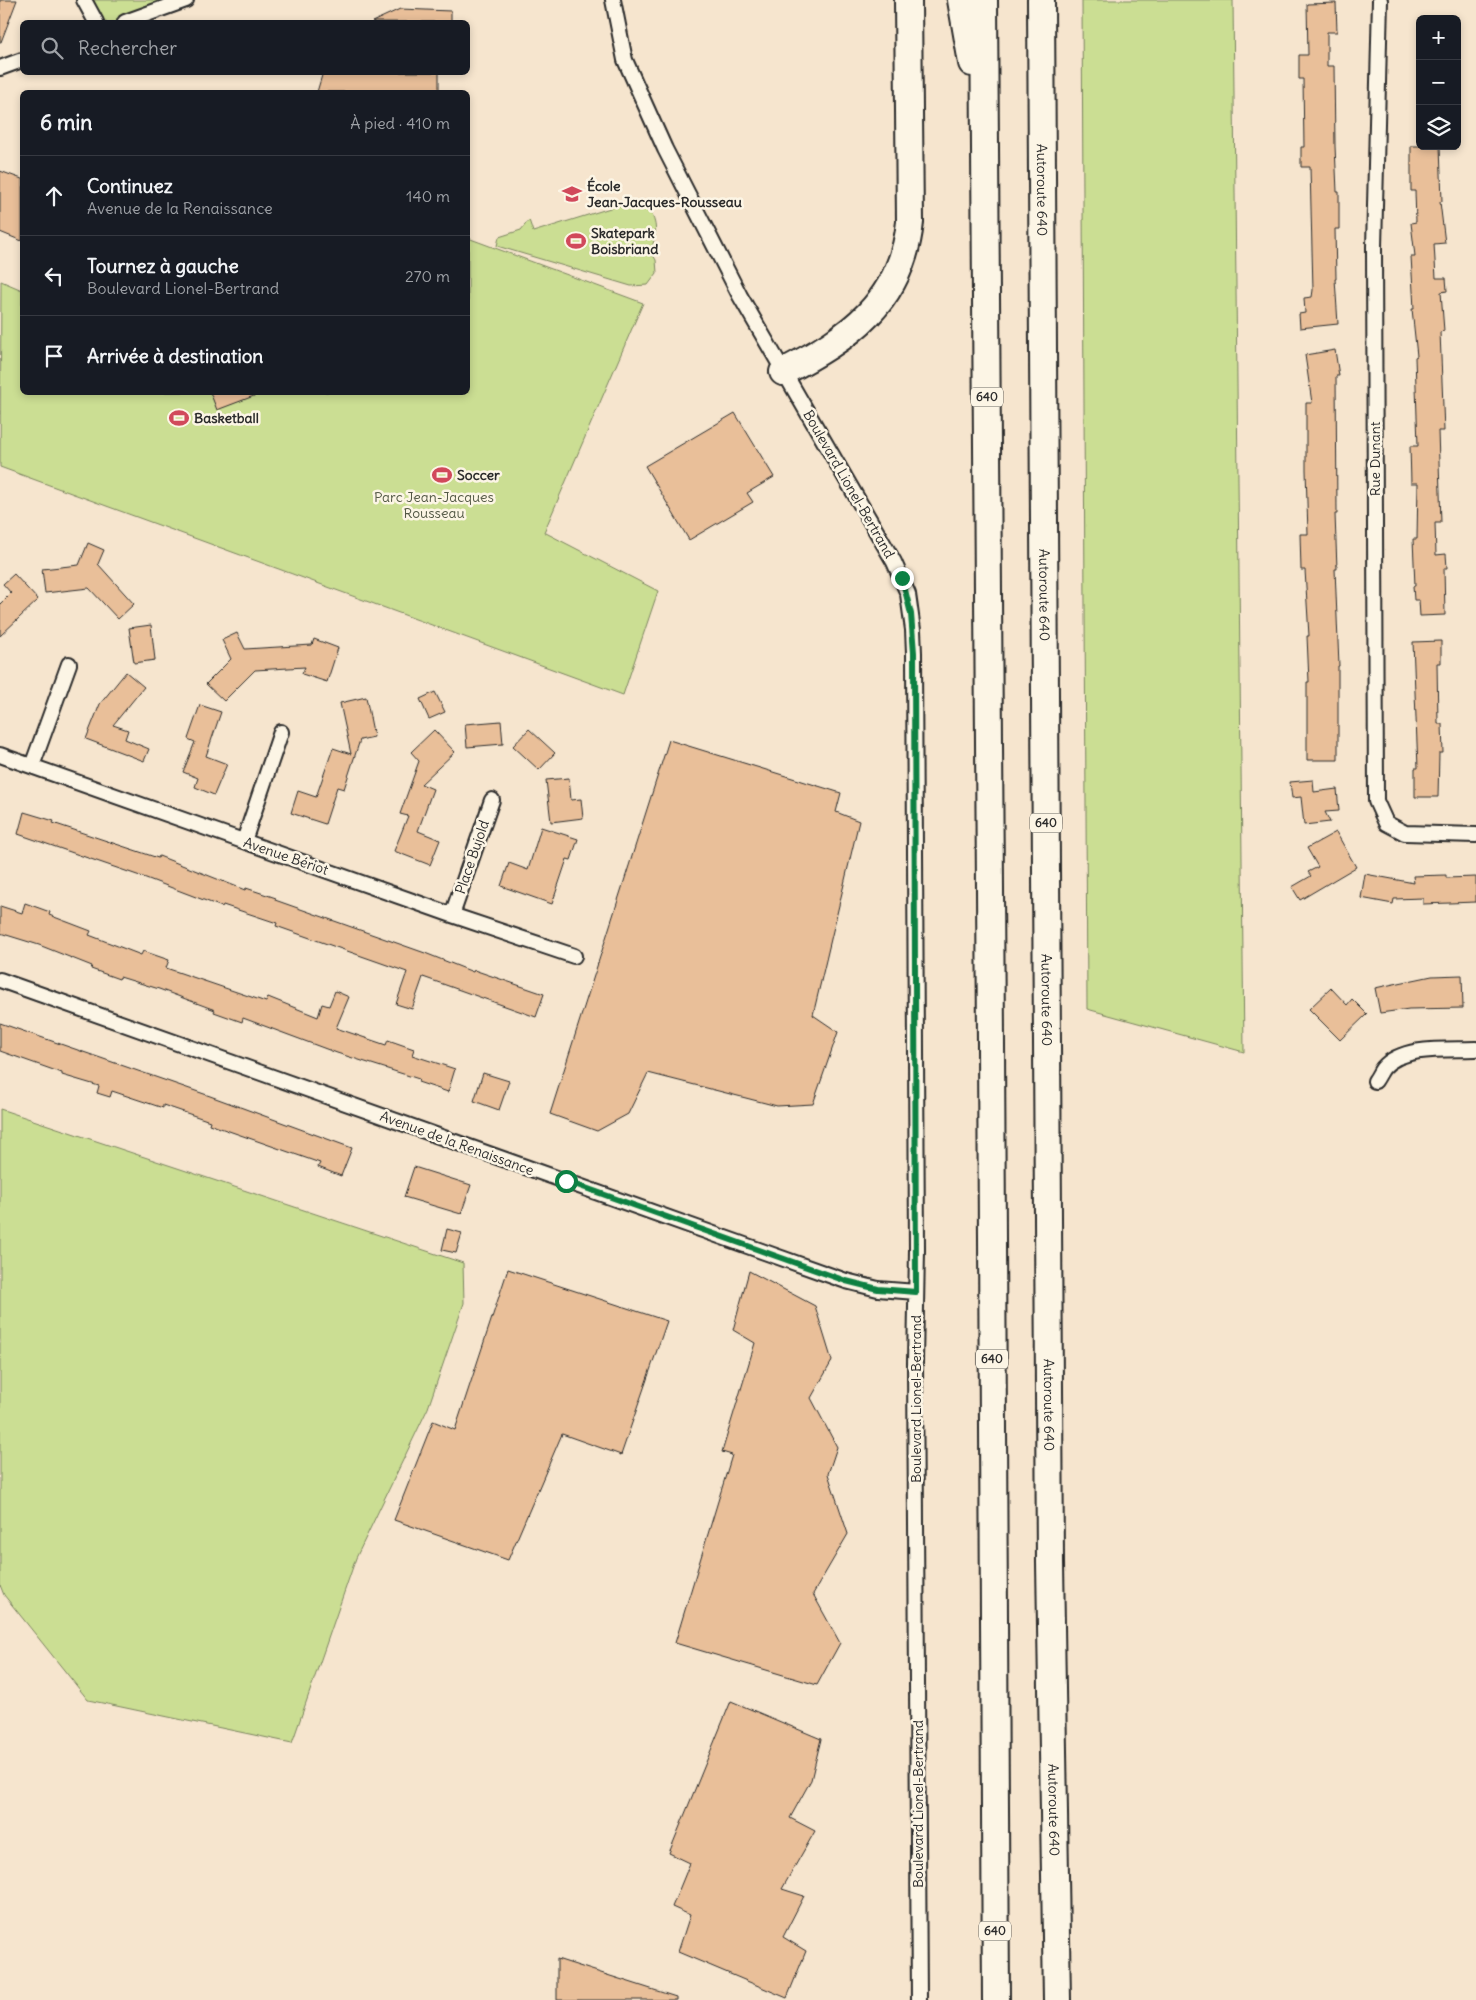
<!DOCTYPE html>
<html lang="fr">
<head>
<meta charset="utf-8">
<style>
  body { margin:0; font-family:Delius,sans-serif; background:#20242c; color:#f1f3f6 }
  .controls { position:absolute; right:15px; top:15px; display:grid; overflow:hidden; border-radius:8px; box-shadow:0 2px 8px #0003 }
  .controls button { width:45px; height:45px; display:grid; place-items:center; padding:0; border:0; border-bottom:1px solid #363941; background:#171b24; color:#f1f3f6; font:25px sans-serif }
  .stop { position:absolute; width:15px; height:15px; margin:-11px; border:4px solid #0b8043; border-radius:50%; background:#fff }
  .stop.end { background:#0b8043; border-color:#fff; box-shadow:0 1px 5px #0008 }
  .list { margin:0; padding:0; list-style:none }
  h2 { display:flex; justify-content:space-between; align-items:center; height:65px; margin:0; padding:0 20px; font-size:21px }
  h2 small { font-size:16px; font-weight:400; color:#9ea1a6 }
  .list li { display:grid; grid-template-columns:32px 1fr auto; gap:15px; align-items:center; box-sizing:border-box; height:80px; padding:0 20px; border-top:1px solid #363941 }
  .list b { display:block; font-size:19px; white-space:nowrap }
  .list p { margin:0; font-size:16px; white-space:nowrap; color:#9ea1a6 }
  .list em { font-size:16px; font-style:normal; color:#9ea1a6 }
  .icon { flex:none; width:28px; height:28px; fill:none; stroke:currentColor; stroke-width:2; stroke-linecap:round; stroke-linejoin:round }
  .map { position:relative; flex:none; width:1476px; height:2000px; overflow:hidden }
  .search { position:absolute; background:#171b24; box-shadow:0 2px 8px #0003; left:20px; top:20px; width:450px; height:55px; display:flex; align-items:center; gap:12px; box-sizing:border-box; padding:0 18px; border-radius:8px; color:#9ea1a6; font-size:19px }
  .panel { position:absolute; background:#171b24; box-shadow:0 2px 8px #0003; left:20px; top:90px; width:450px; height:305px; border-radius:8px }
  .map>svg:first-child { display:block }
</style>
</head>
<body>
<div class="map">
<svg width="1476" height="2000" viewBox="0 0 1476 2000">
  <rect width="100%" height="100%" fill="#f6e5ce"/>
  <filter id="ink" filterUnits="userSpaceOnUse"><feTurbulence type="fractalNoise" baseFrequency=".02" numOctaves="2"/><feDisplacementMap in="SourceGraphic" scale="10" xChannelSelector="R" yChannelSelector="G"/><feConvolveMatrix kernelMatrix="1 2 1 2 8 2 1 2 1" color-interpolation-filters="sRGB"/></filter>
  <g filter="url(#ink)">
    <path fill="#cbde93" stroke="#7b845f" d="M84,0H182L124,22H96Z
      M1082,0H1233L1244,1052L1087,1009Z
      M636,203L648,207C659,227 656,231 651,252L656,260L657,273L648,285L631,286L497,246L499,237L521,230L529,220L533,232L620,205Z
      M468,238L643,303L544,532L658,591L623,695L0,467L1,281L22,290V392H468Z
      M0,1109L463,1263L464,1303L428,1408L356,1558L292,1743L88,1700L4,1595L0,1585Z"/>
    <path fill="#e9bf99" stroke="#2b2b2b" d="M0,0H17L1,42H0Z
      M1336,3L1337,32H1327V66H1334L1335,146L1337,192H1339V229H1335L1336,279H1335L1338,324L1300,328L1299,314L1305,313L1304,298L1312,297L1313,290L1310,167H1301V147H1304L1303,79H1299V55H1308L1307,4Z
      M400,9L451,11V22H372Z
      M323,72H439V92H317Z
      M1411,146H1440L1442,201L1440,202L1445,243L1434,244L1436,278H1446L1447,291L1441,292L1444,331L1440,332L1444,431H1438L1441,523H1435L1436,555L1446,554L1447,568H1444L1445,615L1420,616L1419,600H1414L1413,586H1415L1413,539H1417L1418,483H1411L1410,446H1418L1415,357L1417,356L1412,309H1414L1411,256H1415L1411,223L1416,222L1415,191H1411Z
      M0,171L22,179V241L0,232Z
      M1335,350L1339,376H1336L1337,514H1335L1337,569H1335L1339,666H1338V760H1307V682H1309L1307,636H1309L1305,570H1301L1300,534H1308L1306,470V403H1312L1305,355Z
      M210,392H259V394L217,410Z
      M735,413L774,477L747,493L753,502L689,540L645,466Z
      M88,543L104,550L98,564L134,604L118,619L89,588L45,593L42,569L79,565Z
      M14,574L38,600L0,636V604L11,593L3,584Z
      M151,625L155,660L134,663L129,628Z
      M237,633L245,649L312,645L314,639L338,648L327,682L302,674L305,667L255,670L224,701L206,684L231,659L222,640Z
      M1441,641V663H1437L1438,724H1442L1443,753H1439L1438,797H1415V768H1418L1413,642Z
      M126,672L144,687L113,725L128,730L125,739L149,749L144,761L86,739L100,704Z
      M435,692L445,712L429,719L420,699Z
      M366,697L374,737L360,740L344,789L337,787L325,824L291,813L298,791L316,797L333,748L351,754L340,703Z
      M200,705L221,712L206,756L227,764L214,795L195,787L198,778L183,772L195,742L188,739Z
      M501,721L503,744L467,747L465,724Z
      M529,729L555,753L539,770L513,746Z
      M434,730L455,752L421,784L433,789L418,831L440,840L430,865L394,851L408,816L400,814L419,761L411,752Z
      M669,740L841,793L836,812L859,821L813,1015L838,1032L813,1104L777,1106L648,1073L628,1114L597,1131L550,1114Z
      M569,778L571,800L581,799L583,818L551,822L546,780Z
      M1313,780L1314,792L1337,789L1339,811L1325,812L1330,822L1304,825L1301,797L1292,798L1290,782Z
      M24,812L54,821L53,823L158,858L159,856L245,890L246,888L276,898L275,900L425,953L473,972L474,970L544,994L536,1017L423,977L412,1009L396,1004L407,972L276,926L277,923L223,905L222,907L146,878L18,834Z
      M541,827L578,839L571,860L567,859L552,904L501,886L509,863L528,870Z
      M1336,832L1356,867L1300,900L1292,887L1311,876L1308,872L1318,867L1307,848Z
      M1365,874L1414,883L1413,876L1446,875V878L1476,877V902L1423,904V898L1394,899L1393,904L1361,898Z
      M25,903L50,912L49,915L91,931L89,935L141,955L143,951L169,960L166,968L266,1002L268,997L318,1017L322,1004L329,1006L335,991L349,997L336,1028L386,1045L388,1040L414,1049L412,1055L455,1069L448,1092L418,1082L419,1079L337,1053L243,1018L242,1022L214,1012L215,1010L159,989L120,977L119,979L91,969L92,966L39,945L0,933V906L22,913Z
      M1462,975L1463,1008L1409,1009L1380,1013L1375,988L1432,976Z
      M1331,988L1347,1005L1352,999L1367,1014L1340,1040L1309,1009Z
      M0,1023L210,1096L352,1148L341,1176L318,1167L320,1163L209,1124L210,1121L163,1105V1108L112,1091L110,1097L97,1093L99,1086L62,1075V1073L0,1051Z
      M483,1073L509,1081L499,1110L474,1101Z
      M414,1167L471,1185L461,1214L404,1197Z
      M447,1229L462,1233L456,1253L442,1250Z
      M508,1269L667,1321L621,1455L562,1434L508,1560L394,1520L433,1421L455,1430Z
      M749,1271L815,1306L832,1361L811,1398L837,1447L828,1474L848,1534L813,1594L840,1643L817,1685L675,1643L732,1455L722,1452L755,1343L733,1330Z
      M731,1701L821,1739L811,1780L790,1818L815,1831L782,1889L804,1896L783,1937L806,1951L787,1998L678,1952L690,1915L672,1907L690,1863L669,1853Z
      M557,1959L676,1997V2000H557Z"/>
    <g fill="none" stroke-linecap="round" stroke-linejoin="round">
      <defs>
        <path id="street" d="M84,0L96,22
          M613,0L625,60L665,149L740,296L894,562L908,594L913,630L914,653L917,1250L915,1363L919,2000
          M1380,0L1374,247L1376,801L1386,823L1405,833L1476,835
          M125,22L186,0
          M0,68L22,60
          M0,755L452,915L574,956
          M32,766L69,664
          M244,841L281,732
          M452,915L492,800
          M0,980L846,1281L878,1289L916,1292
          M1375,1081C1378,1077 1380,1072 1383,1068C1403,1045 1448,1050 1476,1049"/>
        <g id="highway">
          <path d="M961,0L972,63"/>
          <path d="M984,0C988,667 994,1333 996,2000"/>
          <path id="s1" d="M1041,0L1050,1563L1057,2000"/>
          <path d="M783,372C849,338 902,302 910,222L908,0"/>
        </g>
      </defs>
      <use href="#street" stroke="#2b2b2b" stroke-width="18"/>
      <use href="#highway" stroke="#2b2b2b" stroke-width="30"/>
      <use href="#street" stroke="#fcf5e5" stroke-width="14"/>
      <use href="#highway" stroke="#fcf5e5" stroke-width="26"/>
    </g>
  </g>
  <g fill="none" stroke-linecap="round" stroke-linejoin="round" filter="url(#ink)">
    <path stroke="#0b8043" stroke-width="6" d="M566,1181L846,1281L878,1289L916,1292L914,653L911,614L902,578"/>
  </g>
  <defs>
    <symbol id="school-bare" viewBox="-9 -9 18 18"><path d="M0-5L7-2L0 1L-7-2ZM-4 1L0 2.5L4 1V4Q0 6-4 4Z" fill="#d1495b" stroke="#fcf5e5" stroke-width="2.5" paint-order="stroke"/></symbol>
    <symbol id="stadium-bare" viewBox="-9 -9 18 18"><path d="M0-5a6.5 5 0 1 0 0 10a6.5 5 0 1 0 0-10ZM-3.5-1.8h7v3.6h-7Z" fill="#d1495b" stroke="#fcf5e5" stroke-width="2.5" paint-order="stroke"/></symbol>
  </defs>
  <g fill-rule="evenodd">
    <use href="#school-bare" x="558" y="180" width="28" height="28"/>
    <use href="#stadium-bare" x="562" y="227" width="28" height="28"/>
    <use href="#stadium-bare" x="165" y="404" width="28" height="28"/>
    <use href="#stadium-bare" x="428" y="461" width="28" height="28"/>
  </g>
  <g text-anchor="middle" stroke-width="5" stroke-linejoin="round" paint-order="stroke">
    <g fill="#fcf5e5" stroke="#6a6863" stroke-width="1">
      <rect x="971" y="387.5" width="32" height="19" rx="4"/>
      <rect x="1030" y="813.5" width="32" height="19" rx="4"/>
      <rect x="976" y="1349.5" width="32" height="19" rx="4"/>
      <rect x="979" y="1921.5" width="32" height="19" rx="4"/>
    </g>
    <g font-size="12" font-weight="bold" fill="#2b2b2b">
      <text x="987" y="401">640</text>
      <text x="1046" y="827">640</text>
      <text x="992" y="1363">640</text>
      <text x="995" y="1935">640</text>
    </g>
    <g font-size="14" font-weight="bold" fill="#2b2b2b" stroke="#fcf5e5" text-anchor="start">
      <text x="587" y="191">École<tspan x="587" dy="16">Jean-Jacques-Rousseau</tspan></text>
      <text x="591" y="238">Skatepark<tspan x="591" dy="16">Boisbriand</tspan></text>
      <text x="194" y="423">Basketball</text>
      <text x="457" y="480">Soccer</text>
    </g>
    <g font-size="14" fill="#2b2b2b" stroke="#fcf5e5">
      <text dy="5" stroke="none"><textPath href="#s1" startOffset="190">Autoroute 640</textPath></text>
      <text transform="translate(1375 459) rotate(-90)" y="5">Rue Dunant</text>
      <text transform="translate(849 484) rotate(60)" y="5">Boulevard Lionel-Bertrand</text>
      <text dy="5" stroke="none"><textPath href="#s1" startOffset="595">Autoroute 640</textPath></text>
      <text transform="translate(286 856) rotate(19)" y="5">Avenue Bériot</text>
      <text transform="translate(472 857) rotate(-71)" y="5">Place Bujold</text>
      <text dy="5" stroke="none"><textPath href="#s1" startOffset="1000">Autoroute 640</textPath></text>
      <text transform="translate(457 1143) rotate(20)" y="5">Avenue de la Renaissance</text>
      <text transform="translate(916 1399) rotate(-90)" y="5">Boulevard Lionel-Bertrand</text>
      <text dy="5" stroke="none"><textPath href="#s1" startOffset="1405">Autoroute 640</textPath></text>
      <text transform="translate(918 1804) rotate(-90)" y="5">Boulevard Lionel-Bertrand</text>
      <text dy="5" stroke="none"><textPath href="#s1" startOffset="1810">Autoroute 640</textPath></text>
    </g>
    <g font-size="14" fill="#535845" stroke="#fcf5e5">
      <text x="434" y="502">Parc Jean-Jacques<tspan x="434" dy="16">Rousseau</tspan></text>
    </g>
  </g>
</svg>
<div class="controls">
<button>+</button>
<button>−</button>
<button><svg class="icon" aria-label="layers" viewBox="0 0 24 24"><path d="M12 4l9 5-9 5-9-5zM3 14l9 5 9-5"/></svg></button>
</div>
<div class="stop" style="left:566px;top:1181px"></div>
<div class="stop end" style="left:902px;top:578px"></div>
<div class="search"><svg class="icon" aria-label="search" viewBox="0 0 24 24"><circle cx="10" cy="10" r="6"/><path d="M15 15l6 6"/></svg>Rechercher</div>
<section class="panel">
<h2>6 min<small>À pied · 410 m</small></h2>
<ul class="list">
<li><svg class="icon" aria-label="ahead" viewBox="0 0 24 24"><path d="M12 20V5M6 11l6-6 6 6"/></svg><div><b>Continuez</b><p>Avenue de la Renaissance</p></div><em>140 m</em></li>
<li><svg class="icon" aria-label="left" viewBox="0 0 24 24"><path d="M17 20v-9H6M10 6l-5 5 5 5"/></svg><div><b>Tournez à gauche</b><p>Boulevard Lionel-Bertrand</p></div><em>270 m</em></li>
<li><svg class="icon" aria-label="arrive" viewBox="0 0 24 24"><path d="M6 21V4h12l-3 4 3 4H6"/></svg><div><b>Arrivée à destination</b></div></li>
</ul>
</section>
</div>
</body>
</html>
